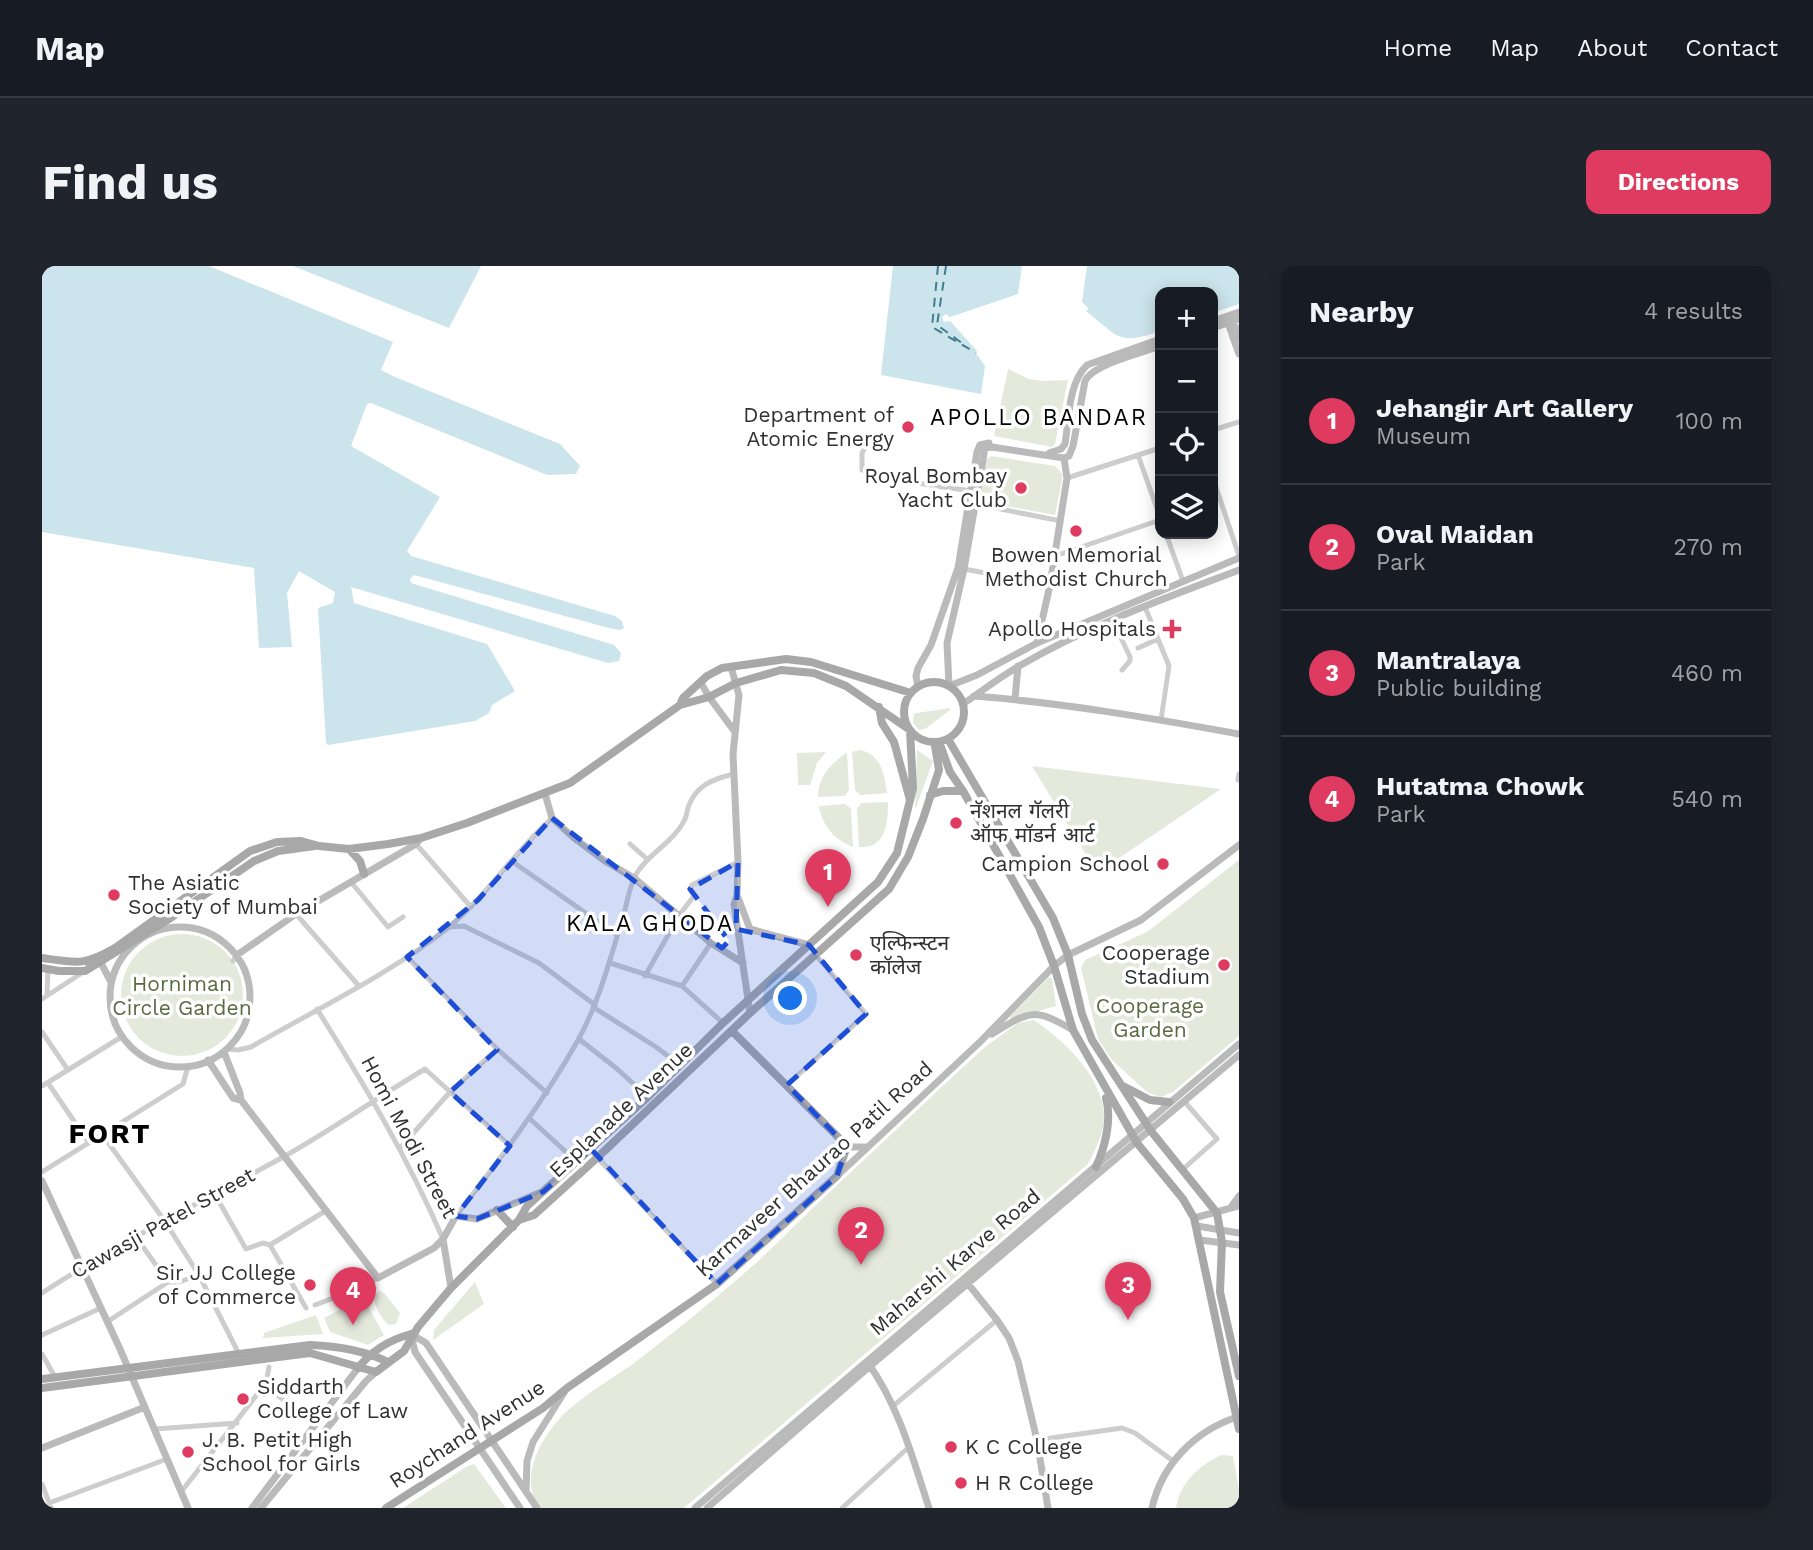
<!DOCTYPE html>
<html lang="en">
<head>
<meta charset="utf-8">
<style>
  body { margin:0; font-family:"Work Sans","Noto Sans Devanagari",sans-serif; background:#20242c; color:#f1f3f6 }
  .controls { position:absolute; right:21px; top:21px; display:grid; overflow:hidden; border-radius:14px; box-shadow:0 4px 18px #0003 }
  .controls button { width:63px; height:63px; display:grid; place-items:center; padding:0; border:0; border-bottom:2px solid #363941; background:#171b24; color:#f1f3f6; font:35px sans-serif }
  .you { position:absolute; left:749px; top:733px; width:24px; height:24px; margin:-18px; border:5px solid #fff; border-radius:50%; background:#1a73e8; box-shadow:0 0 0 10px #1a73e833 }
  .badge { display:grid; place-items:center; width:46px; height:46px; border-radius:50%; background:#df3a5f; color:#fff; font-size:23px; font-weight:700 }
  .pin { position:absolute; translate:-50% -58px; filter:drop-shadow(0 2px 4px #0008) }
  .pin::after { content:''; position:absolute; top:37px; width:24px; height:21px; background:inherit; clip-path:polygon(0 0,100% 0,50% 100%) }
  .list { margin:0; padding:0; list-style:none }
  h2 { display:flex; justify-content:space-between; align-items:center; height:91px; margin:0; padding:0 28px; font-size:30px }
  h2 small { font-size:23px; font-weight:400; color:#9ea1a6 }
  .list li { display:grid; grid-template-columns:46px 1fr auto; gap:21px; align-items:center; box-sizing:border-box; height:126px; padding:0 28px; border-top:2px solid #363941 }
  .list b { display:block; font-size:26px; white-space:nowrap }
  .list p { margin:0; font-size:23px; white-space:nowrap; color:#9ea1a6 }
  .list em { font-size:23px; font-style:normal; color:#9ea1a6 }
  .icon { flex:none; width:38px; height:38px; fill:none; stroke:currentColor; stroke-width:2; stroke-linecap:round; stroke-linejoin:round }
  .map { position:relative; flex:none; width:1197px; height:1242px; overflow:hidden; border-radius:14px }
  header { display:flex; align-items:center; gap:42px; box-sizing:border-box; height:98px; padding:0 35px; background:#171b24; border-bottom:2px solid #363941 }
  header strong { font-size:33px }
  nav { display:flex; gap:38px; margin-inline-start:auto; font-size:24px }
  .intro { display:flex; align-items:center; justify-content:space-between; box-sizing:border-box; height:168px; padding:0 42px }
  h1 { margin:0; font-size:49px }
  .button { padding:18px 32px; border-radius:14px; background:#df3a5f; color:#fff; font-size:24px; font-weight:700 }
  main { display:flex; gap:42px; padding:0 42px }
  aside { flex:1; background:#171b24; border-radius:14px; box-shadow:0 4px 18px #0003 }
  .map>svg:first-child { display:block }
</style>
</head>
<body>
<header>
<strong>Map</strong>
<nav><a>Home</a><a>Map</a><a>About</a><a>Contact</a></nav>
</header>
<div class="intro"><h1>Find us</h1><a class="button">Directions</a></div>
<main>
<div class="map">
<svg width="1197" height="1242" viewBox="0 0 1197 1242">
  <rect width="100%" height="100%" fill="#fff"/>
  <path fill="#e5e9dc" d="M966,103L987,113L1000,115L1026,114L1013,178L1010,181L952,170Z
    M949,190L1013,200L1021,209L1013,249L937,235L944,194Z
    M908,442V444L883,463L877,464L871,457L872,448L875,447Z
    M817,484C839,487 842,508 845,527L818,529L813,524L810,486Z
    M875,484L891,495L873,544Z
    M784,486L775,497L768,519H756L755,487Z
    M805,486L807,524L803,530L776,531C776,510 789,498 805,486Z
    M990,500L1179,523L1055,607Z
    M846,536C846,557 844,583 817,581L815,543L819,537Z
    M803,538L809,543L811,581C793,574 780,560 777,540Z
    M1197,594V770L1131,826L1119,831L1106,827L1070,794L1056,773L1039,702L1043,694L1105,666Z
    M79 729a61 61 0 1 1 122 0a61 61 0 1 1-122 0Z
    M1006,712H1010L1014,740L969,753L968,751Z
    M992,754C1023,776 1062,811 1062,852C1062,867 1053,885 1046,898L642,1242H497C479,1215 494,1182 512,1159C535,1131 568,1115 596,1094C631,1067 666,1039 699,1010C726,987 751,961 776,937C832,885 887,832 943,781L976,757Z
    M433,1016L442,1038L391,1074L392,1064Z
    M338,1025L342,1027L358,1047L354,1058L347,1059C339,1053 331,1038 332,1029Z
    M321,1031L342,1069L326,1079L288,1066L282,1052Z
    M274,1049L281,1068L221,1072L222,1067Z
    M1179,1189L1191,1190L1197,1224V1242H1134C1138,1217 1156,1200 1179,1189Z
    M432,1198L464,1242H361L424,1201Z"/>
  <path fill="#cce4eb" d="M0,0H167L351,76L339,104L353,111L518,178L538,200L534,208L505,209L329,137L325,138L309,180L398,231L365,285L369,290L573,350L580,355L582,362L578,364L567,362L372,309L368,313L369,317L572,379L579,387L577,395L566,397L309,321L312,337L445,378L473,425L450,439L447,447L433,455L286,479L284,477L276,342L291,337L293,326L257,305L245,327L250,381L217,382L212,302L0,266Z
    M251,0H439L407,62Z
    M851,0H980L976,28L908,51L904,48L900,51L902,56L908,55L935,85L934,87L943,100L939,128L839,109Z
    M1045,0H1197V38L1171,47V26H1118V65C1076,80 1077,71 1044,45L1047,43L1040,36Z"/>
  <g fill="none" stroke-linecap="round" stroke-linejoin="round">
    <path stroke="#407d8f" stroke-width="2" stroke-dasharray="9 7" stroke-linecap="butt" d="M896,0L890,61L934,87
      M904,0L895,59L924,80"/>
    <path stroke="#cdcdcd" stroke-width="5" d="M1171,164L1197,156
      M828,173L820,187V204L842,212L929,225
      M1096,189L1118,251
      M1025,212L1118,182
      M1171,212L1197,290
      M933,238L1019,255
      M1124,268L1141,315
      M1013,290L1118,254
      M922,303L1008,319
      M1103,341L1127,400L1119,454
      M1071,355L1088,391V395L1080,404
      M1096,382L1116,373
      M1196,514L1197,508
      M374,578L429,641
      M588,578L605,593
      M471,596L575,669
      M309,616L346,661L361,651
      M254,648L316,719
      M406,661L422,660L497,697L553,739
      M365,691L454,782L505,827
      M191,695L195,689
      M568,697L640,720L681,757
      M603,710L638,648L652,630L648,623L650,619L696,596
      M640,720L669,677
      M5,730L6,703
      M0,733L43,705
      M551,741L614,781L638,799
      M275,743C322,818 366,892 401,973
      M0,766L26,804
      M537,773L574,802L606,831
      M186,783L196,784L209,781C273,744 350,707 407,661C446,628 473,585 510,552
      M6,817L47,877
      M745,819L824,748L773,688
      M0,820L81,770
      M487,852L535,896
      M60,868L122,954L157,1009L197,1088
      M358,882L408,826L455,783
      M548,884L675,1018
      M1140,904L1175,873L1142,835
      M0,906L141,818L146,800
      M172,927L204,983L221,977L228,979L285,944
      M414,950C457,894 500,838 535,776C557,737 568,693 581,651C585,638 587,622 593,610C605,588 631,577 642,555C645,550 645,544 647,539C655,519 671,513 692,508
      M94,971L126,1016
      M228,979L264,1042
      M0,1027C78,976 161,935 243,890C291,863 336,831 383,803L468,880
      M273,1039L320,1021L336,1012
      M65,1056L126,1016H137L157,1009
      M0,1069L59,1042
      M0,1088L13,1111
      M223,1119L273,1159
      M851,1140L955,1054
      M113,1163L195,1157
      M995,1174L1080,1162L1093,1167L1131,1195
      M0,1218L9,1242
      M139,1226L224,1117L227,1101
      M7,1237L125,1193
      M800,1242L867,1181"/>
    <path stroke="#bababa" stroke-width="7" d="M1184,51L1197,88
      M1191,53L1197,72
      M1171,55L1197,46
      M1171,62L1197,53
      M1007,187L1019,183L1023,178C1027,154 1026,117 1045,99L1118,73
      M1022,192L950,181L943,182L922,303L905,377L907,420L935,409L995,377L1197,292
      M1022,192L1027,190L1031,180L1043,115C1051,98 1100,87 1118,80
      M995,377L1008,319L1025,212L1022,192
      M689,401L697,429L691,488L696,596L695,629L692,638L708,747
      M659,417L667,431L693,466
      M876,421L874,410L876,402L889,379L916,302L935,186L938,179L947,177
      M932,430C1021,437 1109,452 1197,468
      M973,433L976,400
      M921,438C940,425 959,410 979,399C1047,359 1124,332 1197,304
      M503,528L510,552L532,572L563,595L592,612L669,677L701,697
      M695,629L708,663L767,679
      M68 731a70 70 0 1 1 140 0a70 70 0 1 1-140 0Z
      M195,689L254,648L374,578L379,572
      M59,697L69,716
      M950,768C988,745 991,741 1031,764
      M182,786L198,827L199,834L336,1012L392,982L401,973L414,950L435,953L497,927
      M166,794L191,832L199,834
      M800,875L810,881H824
      M795,910L939,775L1012,700L1026,689L1099,654L1197,579
      M0,915L78,1083L146,1242
      M1189,941L1197,930
      M1152,952L1197,940
      M1155,960L1197,967
      M401,973L409,1022
      M1158,974L1197,979
      M923,1014L955,1054L967,1072L976,1095L995,1174L1006,1242
      M369,1068L384,1077L495,1242
      M369,1069L373,1086L478,1242
      M826,1097C857,1140 871,1193 887,1242
      M0,1182L103,1141
      M484,1226L485,1195L491,1176L523,1125
      M210,1242L316,1102
      M219,1242L324,1115L334,1106
      M653,1242L1197,778
      M665,1242L828,1100L1197,789
      M1110,1242C1120,1198 1153,1165 1195,1151"/>
    <path stroke="#a8a8a8" stroke-width="8" d="M862 446a30 30 0 1 1 60 0a30 30 0 1 1-60 0Z
      M638,439L641,432L665,410L680,402L744,393L769,396L869,427
      M837,441L840,457L852,476L868,534
      M906,473L1011,652L1026,689L1040,748L1050,774L1109,865L1175,947L1180,976L1178,1026L1197,1110
      M897,476L908,506L921,525L997,661L1012,700L1031,764L1095,877L1141,933L1152,952L1197,1163
      M888,529L901,525H921
      M307,583L318,595L322,608
      M0,692C35,697 42,700 73,682L208,585L235,576L259,575L277,580L307,583L346,578L379,572L425,557L528,517L638,439L667,431L694,417L739,404L772,407L804,420L868,464L871,522L855,587L836,616L681,757L606,831L485,940L477,954L409,1022L376,1061L362,1085L334,1106L268,1087L0,1122
      M0,702L17,705H43L130,651L212,595L236,585L273,580
      M1081,820L1108,834L1127,836
      M1054,901C1063,881 1070,854 1064,832
      M455,944L471,961
      M477,954L492,949L556,891L708,747L847,623L866,591L881,553L897,504L893,480
      M316,1102C330,1084 347,1074 369,1068
      M0,1113L268,1079C296,1080 321,1084 346,1096
      M344,1242L501,1142L525,1122L675,1018L795,910L803,886L800,875L690,765"/>
  </g>
  <path fill="#1d4ed8" fill-opacity="0.2" stroke="#1d4ed8" stroke-width="5" stroke-dasharray="14 9" stroke-linejoin="round" d="M510,552L680,682L687,675L648,623L696,596L694,663L767,679L824,748L745,819L800,875L803,886L795,910L675,1018L549,883L501,926L435,953L414,950L468,880L408,826L455,784L365,691L436,634Z"/>
  <g fill="#df3a5f" stroke="#fff" stroke-width="2.5">
    <circle cx="866" cy="161" r="7"/>
    <circle cx="979" cy="222" r="7"/>
    <circle cx="1034" cy="265" r="7"/>
    <path d="M1126.5 352.5h7v7h7v7h-7v7h-7v-7h-7v-7h7z"/>
    <circle cx="914" cy="557" r="7"/>
    <circle cx="1121" cy="598" r="7"/>
    <circle cx="72" cy="629" r="7"/>
    <circle cx="814" cy="689" r="7"/>
    <circle cx="1182" cy="699" r="7"/>
    <circle cx="268" cy="1019" r="7"/>
    <circle cx="201" cy="1133" r="7"/>
    <circle cx="909" cy="1181" r="7"/>
    <circle cx="146" cy="1186" r="7"/>
    <circle cx="919" cy="1217" r="7"/>
  </g>
  <g text-anchor="middle" stroke-width="7" stroke-linejoin="round" paint-order="stroke">
    <g font-size="21" fill="#303030" stroke="#fff" text-anchor="start">
      <text x="852" y="156" text-anchor="end">Department of<tspan x="852" dy="24">Atomic Energy</tspan></text>
      <text x="965" y="217" text-anchor="end">Royal Bombay<tspan x="965" dy="24">Yacht Club</tspan></text>
      <text x="1034" y="296" text-anchor="middle">Bowen Memorial<tspan x="1034" dy="24">Methodist Church</tspan></text>
      <text x="1114" y="370" text-anchor="end">Apollo Hospitals</text>
      <text x="928" y="552">नॅशनल गॅलरी<tspan x="928" dy="24">ऑफ मॉडर्न आर्ट</tspan></text>
      <text x="1107" y="605" text-anchor="end">Campion School</text>
      <text x="86" y="624">The Asiatic<tspan x="86" dy="24">Society of Mumbai</tspan></text>
      <text x="828" y="684">एल्फिन्स्टन<tspan x="828" dy="24">कॉलेज</tspan></text>
      <text x="1168" y="694" text-anchor="end">Cooperage<tspan x="1168" dy="24">Stadium</tspan></text>
      <text x="254" y="1014" text-anchor="end">Sir JJ College<tspan x="254" dy="24">of Commerce</tspan></text>
      <text x="215" y="1128">Siddarth<tspan x="215" dy="24">College of Law</tspan></text>
      <text x="160" y="1181">J. B. Petit High<tspan x="160" dy="24">School for Girls</tspan></text>
      <text x="923" y="1188">K C College</text>
      <text x="933" y="1224">H R College</text>
    </g>
    <g font-size="21" fill="#596a3f" stroke="#fff">
      <text x="140" y="725">Horniman<tspan x="140" dy="24">Circle Garden</tspan></text>
      <text x="1108" y="747">Cooperage<tspan x="1108" dy="24">Garden</tspan></text>
    </g>
    <g font-size="21" fill="#303030" stroke="#fff">
      <text transform="translate(579 844) rotate(-43)" y="7">Esplanade Avenue</text>
      <text transform="translate(367 871) rotate(62)" y="7">Homi Modi Street</text>
      <text transform="translate(772 903) rotate(-42)" y="7">Karmaveer Bhaurao Patil Road</text>
      <text transform="translate(121 957) rotate(-29)" y="7">Cawasji Patel Street</text>
      <text transform="translate(913 996) rotate(-40)" y="7">Maharshi Karve Road</text>
      <text transform="translate(425 1168) rotate(-33)" y="7">Roychand Avenue</text>
    </g>
    <g font-size="23" letter-spacing="2" fill="#000" stroke="#fff">
      <text x="997" y="159">APOLLO BANDAR</text>
      <text x="608" y="665">KALA GHODA</text>
    </g>
    <g font-size="28" font-weight="bold" letter-spacing="2" fill="#000" stroke="#fff">
      <text x="68" y="877">FORT</text>
    </g>
  </g>
</svg>
<div class="controls">
<button>+</button>
<button>−</button>
<button><svg class="icon" aria-label="locate" viewBox="0 0 24 24"><circle cx="12" cy="12" r="6"/><path d="M12 2v4M12 18v4M2 12h4M18 12h4"/></svg></button>
<button><svg class="icon" aria-label="layers" viewBox="0 0 24 24"><path d="M12 4l9 5-9 5-9-5zM3 14l9 5 9-5"/></svg></button>
</div>
<div class="you"></div>
<div class="pin badge" style="left:786px;top:641px">1</div>
<div class="pin badge" style="left:819px;top:999px">2</div>
<div class="pin badge" style="left:1086px;top:1054px">3</div>
<div class="pin badge" style="left:311px;top:1059px">4</div>
</div>
<aside>
<h2>Nearby<small>4 results</small></h2>
<ul class="list">
<li><span class="badge">1</span><div><b>Jehangir Art Gallery</b><p>Museum</p></div><em>100 m</em></li>
<li><span class="badge">2</span><div><b>Oval Maidan</b><p>Park</p></div><em>270 m</em></li>
<li><span class="badge">3</span><div><b>Mantralaya</b><p>Public building</p></div><em>460 m</em></li>
<li><span class="badge">4</span><div><b>Hutatma Chowk</b><p>Park</p></div><em>540 m</em></li>
</ul>
</aside>
</main>
</body>
</html>
